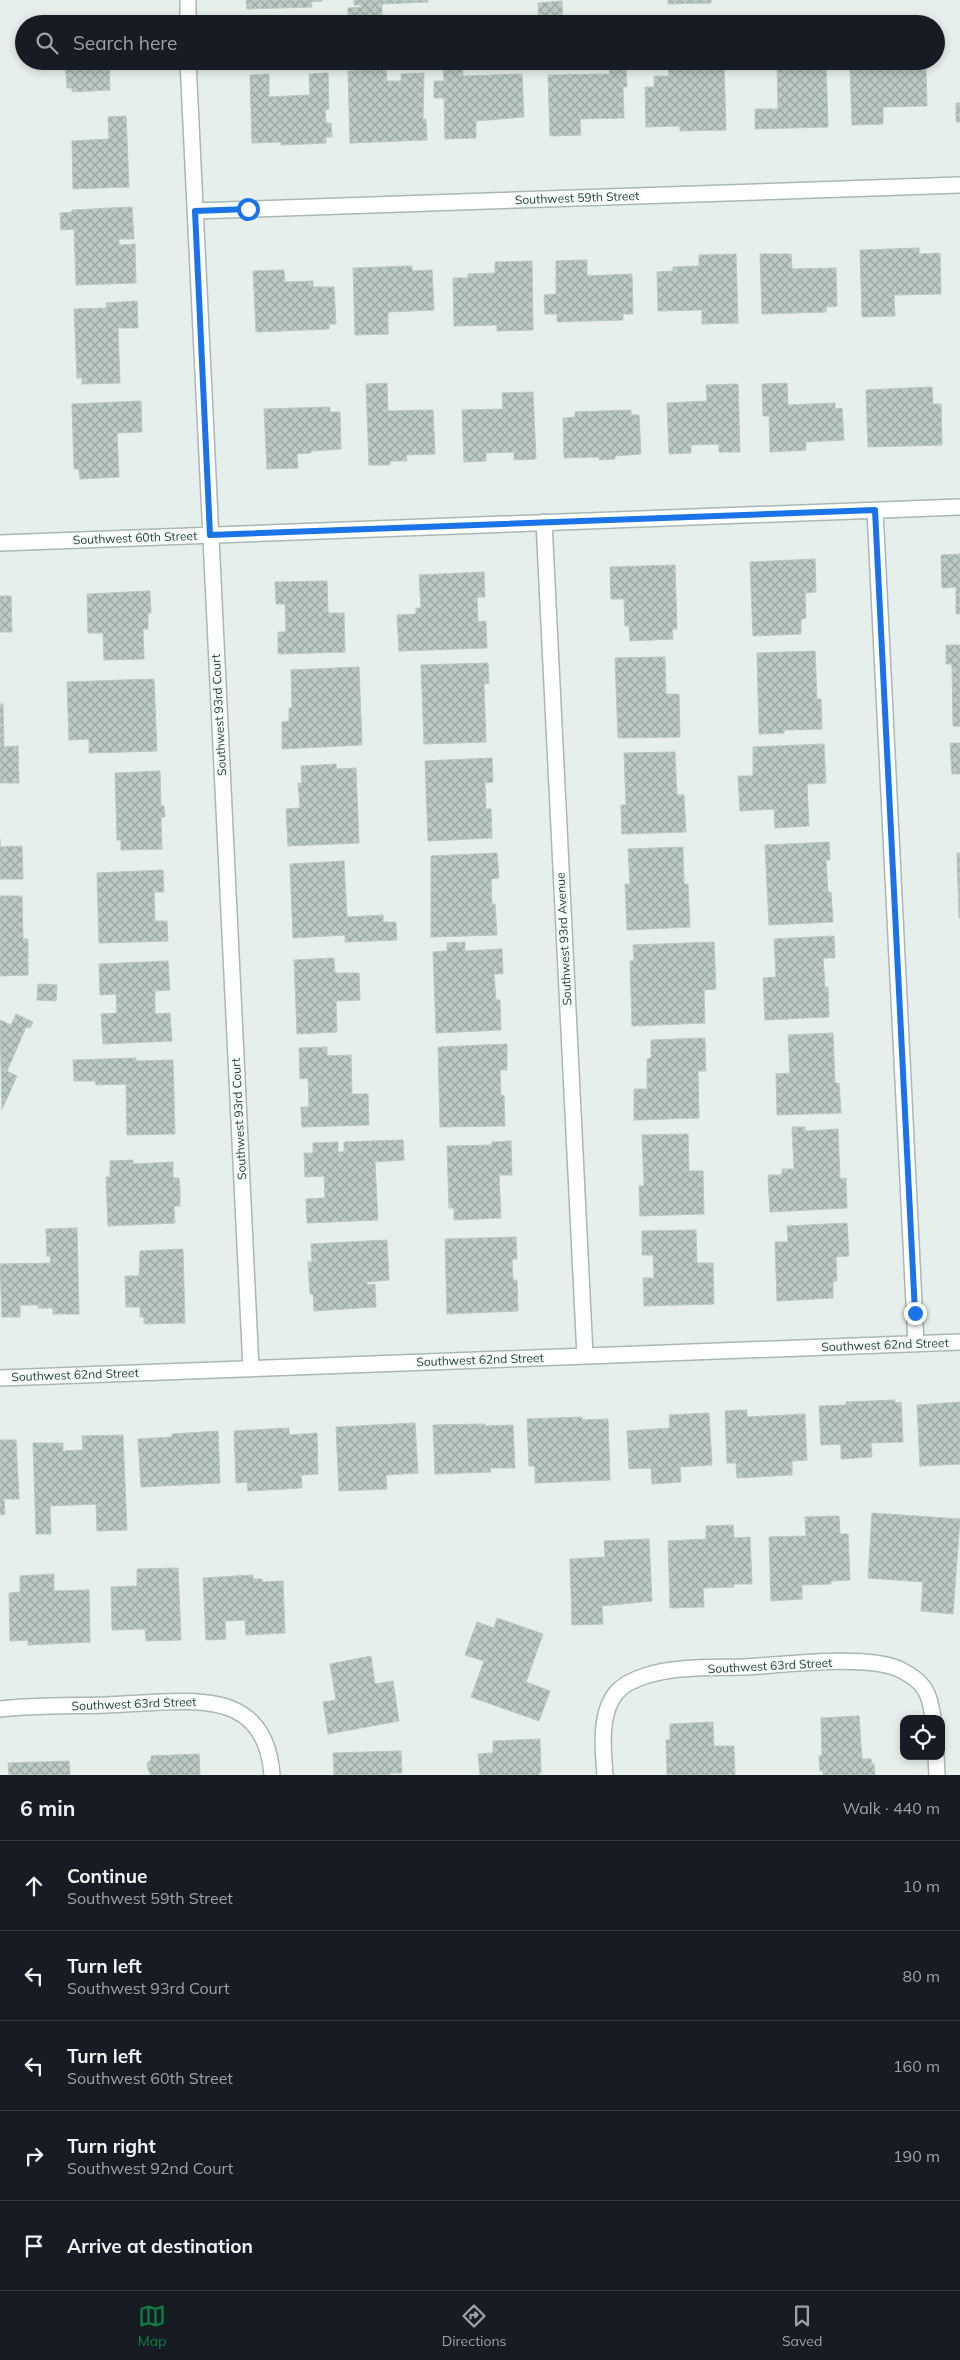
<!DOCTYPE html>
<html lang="en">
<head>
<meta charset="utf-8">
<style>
  body { margin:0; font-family:Mulish,sans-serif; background:#242831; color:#f1f3f6 }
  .controls { position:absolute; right:15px; bottom:15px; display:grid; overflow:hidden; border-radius:10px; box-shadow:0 2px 8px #0003 }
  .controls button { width:45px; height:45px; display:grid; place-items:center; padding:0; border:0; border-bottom:1px solid #363941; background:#171b24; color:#f1f3f6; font:25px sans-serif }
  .stop { position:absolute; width:15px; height:15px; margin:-11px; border:4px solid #1a73e8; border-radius:50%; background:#fff }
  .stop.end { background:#1a73e8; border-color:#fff; box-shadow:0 1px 5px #0008 }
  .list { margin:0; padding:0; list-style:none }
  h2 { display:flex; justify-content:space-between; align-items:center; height:65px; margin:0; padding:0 20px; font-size:21px }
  h2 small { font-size:16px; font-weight:400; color:#9ea1a6 }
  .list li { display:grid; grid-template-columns:32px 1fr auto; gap:15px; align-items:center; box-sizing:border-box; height:90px; padding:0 20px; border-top:1px solid #363941 }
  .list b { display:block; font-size:19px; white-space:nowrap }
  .list p { margin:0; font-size:16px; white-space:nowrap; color:#9ea1a6 }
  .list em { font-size:16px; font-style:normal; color:#9ea1a6 }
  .icon { flex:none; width:28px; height:28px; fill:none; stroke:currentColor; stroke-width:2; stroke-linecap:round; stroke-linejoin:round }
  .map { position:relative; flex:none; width:960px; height:1775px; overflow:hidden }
  .search { position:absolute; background:#171b24; box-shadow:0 2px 8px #0003; left:15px; right:15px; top:15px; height:55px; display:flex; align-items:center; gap:12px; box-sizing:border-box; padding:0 18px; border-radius:28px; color:#9ea1a6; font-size:19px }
  .sheet { height:515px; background:#171b24 }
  nav { display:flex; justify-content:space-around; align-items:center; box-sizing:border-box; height:70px; border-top:1px solid #363941; background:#171b24; font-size:14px; color:#9ea1a6 }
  nav a { display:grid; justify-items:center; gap:2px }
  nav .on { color:#0b8043 }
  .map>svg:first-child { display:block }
</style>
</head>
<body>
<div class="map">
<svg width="960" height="1775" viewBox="0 0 960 1775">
  <defs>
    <pattern id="building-cross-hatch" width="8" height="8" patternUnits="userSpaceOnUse" patternTransform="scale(1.25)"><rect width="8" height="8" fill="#bbcac4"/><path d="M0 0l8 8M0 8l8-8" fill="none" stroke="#98a6a0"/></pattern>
  </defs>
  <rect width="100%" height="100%" fill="#e6efeb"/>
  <path fill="url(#building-cross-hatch)" stroke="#b8c9c2" d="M246,0H322V1L311,2L312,7L247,9Z
    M354,0H428V2L382,4V24H348V8L362,7V5H354Z
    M668,0H711V3L668,4Z
    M562,1L563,24H539L538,3Z
    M123,16L124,24H64V18Z
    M65,61H109L110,90L72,92V88H67Z
    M435,61H462L463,76L522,74L524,117L476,121V138L445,139L444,98H434V81H444L443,67H435Z
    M712,61H724L726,130L680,131V126L646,127L645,87H654V76H669L668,65L712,64Z
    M777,61H826L828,127L755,129V109H778Z
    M915,63V69L926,68L927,106L883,107V124L852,125L850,65Z
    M609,65H626L627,87H623L624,118L580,119L581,135L550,136L548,75L610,74Z
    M386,70L387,81H401V74L424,73L423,119H426L427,140L350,143L348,71Z
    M328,73L329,109L325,110L326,123H331L332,137H326V143L281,145V142L252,143L250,75L269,74V97L310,95L309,74Z
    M956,103H960V122H956Z
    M126,116L129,187L73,189L72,141L109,139L108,117Z
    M132,207L134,239H119V245L135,244L136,283L76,285L74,229L61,230L60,213L72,212V210Z
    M919,248V254L940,253L941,294L894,295L895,316L862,317L860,250Z
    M736,254L738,323L702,324V310L658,311L657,272L673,271V267L699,266V255Z
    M760,254H791L792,269L836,268L837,306L826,307V312L762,314Z
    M587,260V276L632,274L633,314H623V320L557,322V314H545L544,295L556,294V261Z
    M532,261L533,330L497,331V325L454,326L453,278H468V274L495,273V262Z
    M412,266V271L432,270L434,310L388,312V334L355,335L353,268Z
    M284,270L285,282L313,281V287H334L336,324H329V329L256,332L253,271Z
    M137,301L138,328H118L120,383L82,384V378H77L74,309L107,308L106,303Z
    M387,383L388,411L433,410L435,454L406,455L407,461H390V465H369L366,384Z
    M787,383L788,405L835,403V409L842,408L844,440L806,442V450L770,452L769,416H763L762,384Z
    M738,384L740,452H719V444L691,445V453L669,454L667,403L707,401L706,385Z
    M932,387L933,404H941L942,445L868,447L866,390Z
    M533,392L536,459L514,460V452L486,453V461L464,462L462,410L503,409L502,393Z
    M141,401L142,432L117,433L119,477L80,479L79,469H74L72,404Z
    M330,407V412H340L341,449L311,451V453L297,454L298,468L267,469L264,409Z
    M631,410V415H639L641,454L615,456V459L599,460V457L564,458L563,418L575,417V412Z
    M960,554V614H956V587L942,588L941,555Z
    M815,559L816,592L805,593L806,618L801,619V634L753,636L750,562Z
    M675,565L677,629H672L673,639L630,641L629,626H625L624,599H611L610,567Z
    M484,572L485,597H477L478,622L486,621L487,648L399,651L397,615L416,614V608H421L419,575Z
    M327,581L328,613H344L345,652L278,654V632H286L285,604H276L275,582Z
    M150,591L151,613H148V629H143L144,659L104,660L103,633H88L87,594Z
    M0,596H11L12,632H0Z
    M946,645H960V726H953L952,664H946Z
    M815,651L817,699H821L822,729L784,730V733L759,734L757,653Z
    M665,657L666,694H679L680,737L618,738L615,658Z
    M488,663L489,683L484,684L486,742L424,744L421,665Z
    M359,667L362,745L282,749V722L289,721V708H292L291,670Z
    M154,679L157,751L89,753V739L69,740L67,682Z
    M0,704H3L4,747L18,746L19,783H0Z
    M950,743H960V774H952Z
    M824,744L826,783L807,784L809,826L775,828L774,809L740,811L738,776H753V747Z
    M675,752L677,795H684L686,832L622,834L621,805H626L624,753Z
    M492,758L493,782L485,783L486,809H491L492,838L428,841L425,761Z
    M336,764L337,769L356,768L359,843L288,846L286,809L300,808L298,783H302L301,766Z
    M160,771L161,806H164L165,817H161L162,849L121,850V840H117L115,773Z
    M0,839V847L22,846L23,879H0Z
    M829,842L830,860H826L828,892H831L833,922L769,925L765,845Z
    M683,847L684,884H688L690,927L627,930L625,884H630L628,849Z
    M497,853L499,878L491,879L492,904H495L497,935L431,937V856Z
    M957,853H960V918H959Z
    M344,861L347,917L383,915V922H396L397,940L345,942V935L293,938L290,864Z
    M163,870L164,892H154L155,921H167L168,941L99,943L97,873Z
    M0,896H22L23,939H28V975L0,976Z
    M834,936L835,958H823L825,987H828L829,1017L765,1020L763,978L776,977L774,939Z
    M465,942V951L502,949L503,974H494L496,1000H500L501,1030L436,1033L433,952L447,951V943Z
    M714,942L716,989L704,990L705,1023L632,1026L630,961H634L633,945Z
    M334,958L335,973H359L360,1000L336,1001L337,1032L297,1034L294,960Z
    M168,961L170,990L155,991V1014L170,1013L172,1041L103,1044L101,1014L117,1013L116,994L100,995L99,964Z
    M38,984L57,985L56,1001L37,1000Z
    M16,1014L33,1022L30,1028L26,1027L7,1071L17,1076L2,1109L0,1020L11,1025Z
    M833,1033L835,1083H839L841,1113L777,1115L776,1074L790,1073L788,1035Z
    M705,1038L706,1071H698L699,1118L634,1120V1089H647V1059L651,1058V1040Z
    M507,1044V1070H500L501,1096L504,1095L505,1126L440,1127L438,1047Z
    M327,1047V1056L351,1055L352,1094H368L369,1125L302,1127L301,1107H309L308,1078L300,1079L299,1048Z
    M136,1058V1061L173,1060L175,1134L127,1135L126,1084L96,1085L95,1081H74L73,1060Z
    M792,1127H805V1131L838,1129L840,1179L846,1178L847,1208L770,1212L768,1175H782V1169H794Z
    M688,1134L689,1171H703L704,1214L640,1216L639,1186H644L642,1135Z
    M403,1140L404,1160L375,1162L378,1220L307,1223L306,1199L325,1198L324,1176L305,1177L304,1153H313V1143L338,1142V1152H344V1142Z
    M511,1141L512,1175H499L501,1218L454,1220V1208H449L447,1146L492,1145V1142Z
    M133,1160V1164L173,1162V1178H179L180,1192V1206H174L175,1223L108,1226L106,1177H110V1161Z
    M847,1223L849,1256L836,1257L837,1281H833V1298L777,1301L775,1242H788L787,1226Z
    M77,1228L79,1314H53V1308H38V1305H20V1317H2L0,1264L51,1263L50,1256H47L46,1229Z
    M696,1230L697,1263H713L714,1304L644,1306L643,1278H654L653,1255H642V1231Z
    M516,1237L517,1259H512L513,1280H517L518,1311L447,1314L445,1239Z
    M387,1240L389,1280L367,1282V1285L375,1284L376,1307L314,1311L313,1294H310L308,1262H312L311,1244Z
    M183,1249L185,1323L144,1324V1317H140V1307H126L125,1276H139L140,1251Z
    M895,1400V1403L901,1402L903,1442L871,1443L872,1457L841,1459V1444L821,1445L819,1406L846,1405V1402Z
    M960,1402V1464L920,1466L917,1405Z
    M747,1410V1417L805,1414L807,1460L792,1461V1475L737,1478L736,1463H727L725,1411Z
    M709,1413L712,1465L680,1467L681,1482L652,1484L651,1468L629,1469L627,1431L670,1428L669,1415Z
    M582,1417V1420L608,1419L610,1480L535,1483V1466H529L527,1419Z
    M415,1423L418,1473L386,1475L387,1489L339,1491L336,1427Z
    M485,1424V1426L513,1425L515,1468H490L491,1472L435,1474L433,1425Z
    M289,1428V1435L317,1433L318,1474L301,1475L302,1488L248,1491L247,1482L236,1483L234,1431Z
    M218,1431L220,1483L141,1487L138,1439L172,1437V1434Z
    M123,1435L127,1530L97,1531L96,1504L50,1506L51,1534H36L33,1443H63V1451L83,1450L82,1436Z
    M0,1440H16L19,1499H4L5,1514L0,1515Z
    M872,1513L960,1519L953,1614L921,1611L923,1582L868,1578Z
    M839,1516L840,1534H848L850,1580L831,1581V1584L802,1585V1599L771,1601L769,1537L806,1536L805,1517Z
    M733,1525L734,1538L750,1537L752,1584H734V1587L703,1588L704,1607L670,1608L668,1541L706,1539V1526Z
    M649,1539L652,1601L602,1606L603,1624L572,1625L570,1559L605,1557L604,1541Z
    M178,1568L181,1640L146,1641L145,1629L112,1630L111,1587L137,1586V1569Z
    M54,1574V1591L89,1590L90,1642L28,1645V1640L10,1641L9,1593L20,1592V1576Z
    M253,1575V1579H262V1582L283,1581L285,1633L246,1635L245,1620L225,1621L226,1639L206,1640L203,1578Z
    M497,1618L543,1634L526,1682L550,1691L539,1721L471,1697L484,1661L465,1655L477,1622L494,1628Z
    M371,1656L375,1684L393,1681L399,1721L328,1734L323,1702L336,1700L330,1664Z
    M859,1716L862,1759H871L872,1764H874L875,1775H823V1771H820L819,1756L822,1755L821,1718Z
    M713,1722L714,1746H734L735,1775H667L666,1740H670V1724Z
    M540,1739L541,1773H538L539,1775H480L478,1754L493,1753V1741Z
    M401,1751L402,1773H390V1775H334L333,1753Z
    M199,1754L200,1775H151L148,1769L147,1763L151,1760V1756Z
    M69,1761L70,1775H9L8,1763Z"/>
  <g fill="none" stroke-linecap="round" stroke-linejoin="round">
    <defs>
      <path id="minor" d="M188,0V24
        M188,61L251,1369
        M195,211L960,185
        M875,510L916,1344
        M544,522L585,1356
        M0,543L960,507
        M0,1378L960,1342
        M0,1709C35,1705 71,1706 106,1705C142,1704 203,1695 234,1710C261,1722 270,1748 272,1775
        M936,1756L937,1775
        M605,1775C603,1750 599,1714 616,1693C623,1685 635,1679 645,1676C676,1666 712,1668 744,1667C783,1665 865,1654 899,1669C924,1681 930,1692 933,1719"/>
    </defs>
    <use href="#minor" stroke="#a8b8b2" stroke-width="18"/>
    <use href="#minor" stroke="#fff" stroke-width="15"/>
  </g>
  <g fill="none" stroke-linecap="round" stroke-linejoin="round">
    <path stroke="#1a73e8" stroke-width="6" d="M248,209L195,211L210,535L875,510L915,1313"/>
  </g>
  <g text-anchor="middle" stroke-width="4.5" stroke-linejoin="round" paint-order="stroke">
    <g font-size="12" fill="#24423a" stroke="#f7fbf9">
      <text transform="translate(577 198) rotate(-2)" y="4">Southwest 59th Street</text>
      <text transform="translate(135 538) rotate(-2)" y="4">Southwest 60th Street</text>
      <text transform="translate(219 715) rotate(-93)" y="4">Southwest 93rd Court</text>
      <text transform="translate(564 939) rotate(-93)" y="4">Southwest 93rd Avenue</text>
      <text transform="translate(239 1119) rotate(-93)" y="4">Southwest 93rd Court</text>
      <text transform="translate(885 1345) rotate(-2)" y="4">Southwest 62nd Street</text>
      <text transform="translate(480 1360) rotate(-2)" y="4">Southwest 62nd Street</text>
      <text transform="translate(75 1375) rotate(-2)" y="4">Southwest 62nd Street</text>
      <text transform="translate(770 1666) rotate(-3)" y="4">Southwest 63rd Street</text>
      <text transform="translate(134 1704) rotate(-2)" y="4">Southwest 63rd Street</text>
    </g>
  </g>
</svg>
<div class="controls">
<button><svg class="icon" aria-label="locate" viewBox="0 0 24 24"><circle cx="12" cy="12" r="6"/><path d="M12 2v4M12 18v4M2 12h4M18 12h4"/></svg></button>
</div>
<div class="stop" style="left:248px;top:209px"></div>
<div class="stop end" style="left:915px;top:1313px"></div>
<div class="search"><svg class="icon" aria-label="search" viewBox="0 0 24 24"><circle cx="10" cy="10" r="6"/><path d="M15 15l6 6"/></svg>Search here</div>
</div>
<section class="sheet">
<h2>6 min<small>Walk · 440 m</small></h2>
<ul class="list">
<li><svg class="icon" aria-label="ahead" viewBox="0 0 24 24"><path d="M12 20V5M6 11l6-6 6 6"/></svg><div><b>Continue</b><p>Southwest 59th Street</p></div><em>10 m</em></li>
<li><svg class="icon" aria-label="left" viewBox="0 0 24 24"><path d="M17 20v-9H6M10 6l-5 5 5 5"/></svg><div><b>Turn left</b><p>Southwest 93rd Court</p></div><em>80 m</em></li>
<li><svg class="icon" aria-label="left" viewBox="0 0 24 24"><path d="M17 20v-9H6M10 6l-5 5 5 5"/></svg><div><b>Turn left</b><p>Southwest 60th Street</p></div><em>160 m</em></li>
<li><svg class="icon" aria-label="right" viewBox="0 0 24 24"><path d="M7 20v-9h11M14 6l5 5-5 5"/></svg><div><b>Turn right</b><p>Southwest 92nd Court</p></div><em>190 m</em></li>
<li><svg class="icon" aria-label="arrive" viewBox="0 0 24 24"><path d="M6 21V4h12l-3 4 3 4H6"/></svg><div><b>Arrive at destination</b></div></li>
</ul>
</section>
<nav>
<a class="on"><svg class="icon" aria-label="map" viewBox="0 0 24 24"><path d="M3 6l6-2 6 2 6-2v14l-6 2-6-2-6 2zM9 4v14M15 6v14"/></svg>Map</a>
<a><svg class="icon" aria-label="directions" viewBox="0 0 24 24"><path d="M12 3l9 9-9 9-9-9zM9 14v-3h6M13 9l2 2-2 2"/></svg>Directions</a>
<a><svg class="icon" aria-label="saved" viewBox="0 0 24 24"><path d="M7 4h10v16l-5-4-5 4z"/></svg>Saved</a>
</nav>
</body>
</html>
